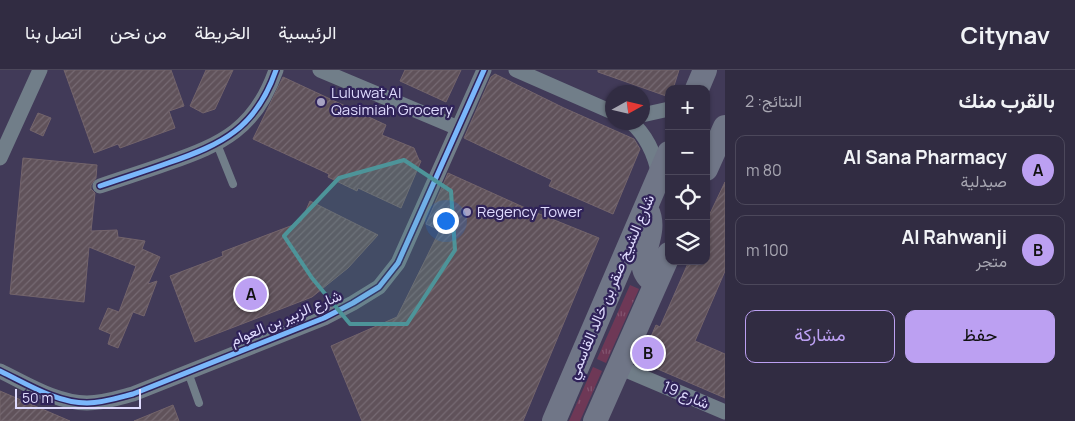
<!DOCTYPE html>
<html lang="ar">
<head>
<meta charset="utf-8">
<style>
  body { margin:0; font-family:Manrope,Vazirmatn,sans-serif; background:#3d384d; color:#f1f3f6; direction:rtl }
  .controls { position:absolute; right:15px; top:15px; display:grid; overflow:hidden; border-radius:10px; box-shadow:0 1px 4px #0004 }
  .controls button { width:45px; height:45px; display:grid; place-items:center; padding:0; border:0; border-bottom:1px solid #4c485b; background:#312c42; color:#f1f3f6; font:25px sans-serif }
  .compass { position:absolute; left:605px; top:15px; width:45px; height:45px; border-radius:50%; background:#312c42; box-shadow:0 1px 4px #0004; rotate:82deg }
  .scale { position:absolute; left:15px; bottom:12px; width:126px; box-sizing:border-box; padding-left:5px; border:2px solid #dfdbfe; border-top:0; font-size:14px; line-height:18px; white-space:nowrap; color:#dfdbfe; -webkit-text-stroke:4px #302359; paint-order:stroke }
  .you { position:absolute; left:445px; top:150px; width:18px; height:18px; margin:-12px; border:4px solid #fff; border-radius:50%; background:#1a73e8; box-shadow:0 0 0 8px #1a73e833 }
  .badge { display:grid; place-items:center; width:32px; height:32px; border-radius:50%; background:#bca0f2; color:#111; font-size:16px; font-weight:700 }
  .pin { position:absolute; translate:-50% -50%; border:2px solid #fff; box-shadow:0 1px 5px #0006 }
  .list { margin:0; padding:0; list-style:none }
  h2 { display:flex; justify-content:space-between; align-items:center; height:65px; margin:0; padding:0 20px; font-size:21px }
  h2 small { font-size:16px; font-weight:400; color:#a8a7b2 }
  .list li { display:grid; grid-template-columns:32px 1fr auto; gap:15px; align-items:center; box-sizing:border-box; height:70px; margin:0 10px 10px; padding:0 10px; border:1px solid #4c485b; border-radius:10px }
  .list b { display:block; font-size:19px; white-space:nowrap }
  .list p { margin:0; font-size:16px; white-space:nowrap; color:#a8a7b2 }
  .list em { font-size:16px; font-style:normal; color:#a8a7b2 }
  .actions { display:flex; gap:10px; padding:15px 20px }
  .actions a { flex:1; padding:11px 0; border:1px solid #bca0f2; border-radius:10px; text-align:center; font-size:18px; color:#bca0f2 }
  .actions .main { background:#bca0f2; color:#111 }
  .icon { flex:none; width:28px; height:28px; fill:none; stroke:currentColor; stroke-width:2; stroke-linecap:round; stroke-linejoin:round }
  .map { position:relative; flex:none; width:725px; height:351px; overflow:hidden; direction:ltr }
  header { display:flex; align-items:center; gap:30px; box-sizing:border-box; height:70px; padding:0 25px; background:#312c42; border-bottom:1px solid #4c485b }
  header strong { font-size:24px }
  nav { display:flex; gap:28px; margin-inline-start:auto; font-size:18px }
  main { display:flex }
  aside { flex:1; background:#312c42 }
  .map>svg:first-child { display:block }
</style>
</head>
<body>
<header>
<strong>Citynav</strong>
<nav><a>الرئيسية</a><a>الخريطة</a><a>من نحن</a><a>اتصل بنا</a></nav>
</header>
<main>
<aside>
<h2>بالقرب منك<small>النتائج: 2</small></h2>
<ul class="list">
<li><span class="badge">A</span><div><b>Al Sana Pharmacy</b><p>صيدلية</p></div><em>80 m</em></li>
<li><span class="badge">B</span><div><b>Al Rahwanji</b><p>متجر</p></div><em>100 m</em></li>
</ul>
<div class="actions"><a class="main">حفظ</a><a>مشاركة</a></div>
</aside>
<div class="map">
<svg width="725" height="351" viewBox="0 0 725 351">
  <defs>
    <pattern id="grass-tufts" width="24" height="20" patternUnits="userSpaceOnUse" patternTransform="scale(1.25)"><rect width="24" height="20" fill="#6e3856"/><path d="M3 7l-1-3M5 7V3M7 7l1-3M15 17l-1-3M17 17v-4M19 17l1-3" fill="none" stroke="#82546f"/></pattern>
    <pattern id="building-hatch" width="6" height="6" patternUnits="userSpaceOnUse" patternTransform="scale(1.25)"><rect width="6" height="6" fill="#60525a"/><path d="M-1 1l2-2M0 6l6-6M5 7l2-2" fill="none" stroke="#766a73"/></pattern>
  </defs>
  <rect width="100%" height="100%" fill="#413a58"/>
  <path fill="url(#grass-tufts)" d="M630,215L639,219L606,293L597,289Z
    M593,297L602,301L580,351H569Z"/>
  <path fill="url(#building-hatch)" stroke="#73646b" d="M64,0H171L184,36L169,41L175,58L120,78L118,74L94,83Z
    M206,0H233L215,39L203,43L190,36Z
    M405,0H461L446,32L400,11Z
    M598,0H679L673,19H669V27L598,2Z
    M495,4L564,38L634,69L640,79L613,144L549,116L552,110L464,68L491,7Z
    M283,7L386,55L382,65L414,78L419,90L421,91L401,138L358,118L357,121L328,107L329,104L253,69Z
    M38,43L51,48L43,66L30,60Z
    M23,88L97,95L96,108L91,115V119L95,123L91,161L117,160L118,167L145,171L142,179L160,187L148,214L157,211L144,246L133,242L118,278L108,274L111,264L99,259L108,238L119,242L136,196L89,177L84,232L10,224Z
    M448,103L532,141L599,168L523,351H362L331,276L397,247L440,160L426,154Z
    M725,112V201L695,271L725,284V328L646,294L643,285L656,255L660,257L689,191H706V152Z
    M310,131L378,165L348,198L312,227L195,272L170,206L223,186L222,182L301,152Z
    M0,321L70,351H0Z
    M173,335L179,351H134Z"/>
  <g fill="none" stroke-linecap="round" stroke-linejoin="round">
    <path stroke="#717e89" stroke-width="8" d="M217,74L233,114
      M188,302L199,333"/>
    <path stroke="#717e89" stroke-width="15" d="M320,0L458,58
      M516,0L612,42
      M642,45L669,39
      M631,52C647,66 655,85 659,105
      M0,88L40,0
      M100,116C123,108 146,101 168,93C223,74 256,58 276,0
      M619,297L725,342
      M0,301C27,314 57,333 87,333C103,333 118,328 133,324L324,248L353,233L379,217L398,193L484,0"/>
    <path stroke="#707687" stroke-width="24" d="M697,19L705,0
      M706,99L725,57
      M647,140C661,168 626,195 656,213
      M554,351L669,83
      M595,351L669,184"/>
    <defs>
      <path id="cycleway" d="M100,116C123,108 146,101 168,93C223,74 256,58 276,0
        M0,301C27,314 57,333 87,333C103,333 118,328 133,324L324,248L353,233L379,217L398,193L484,0"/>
    </defs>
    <use href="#cycleway" stroke="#302359" stroke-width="8"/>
    <use href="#cycleway" stroke="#7ab7fb" stroke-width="5"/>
  </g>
  <path fill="#4d9499" fill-opacity="0.2" stroke="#4d9499" stroke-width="4" stroke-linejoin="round" d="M404,90L451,121L455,180L407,254H350L312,208L284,166L339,108Z"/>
  <g fill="#a8a3c4" stroke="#302359" stroke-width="2">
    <circle cx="321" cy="32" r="5"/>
    <circle cx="467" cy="142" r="5"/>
  </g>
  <g text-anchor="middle" stroke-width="4.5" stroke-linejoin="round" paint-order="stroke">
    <g font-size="15" fill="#dfdbfe" stroke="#302359" text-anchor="start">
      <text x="331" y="28">Luluwat Al<tspan x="331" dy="17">Qasimiah Grocery</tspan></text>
      <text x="477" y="147">Regency Tower</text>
    </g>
    <g font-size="15" fill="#dfdbfe" stroke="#302359">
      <text transform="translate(611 217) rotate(-67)" y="5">شارع الشيخ صقر بن خالد القاسمي</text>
      <text transform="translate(286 248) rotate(-23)" y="5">شارع الزبير بن العوام</text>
      <text transform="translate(686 325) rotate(23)" y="5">شارع 19</text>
    </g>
  </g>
</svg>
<div class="controls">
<button>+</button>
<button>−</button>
<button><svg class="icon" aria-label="locate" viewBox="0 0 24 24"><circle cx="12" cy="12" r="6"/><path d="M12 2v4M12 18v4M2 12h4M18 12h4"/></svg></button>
<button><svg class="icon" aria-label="layers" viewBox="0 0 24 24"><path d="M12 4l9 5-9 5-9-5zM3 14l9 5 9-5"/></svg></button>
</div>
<svg class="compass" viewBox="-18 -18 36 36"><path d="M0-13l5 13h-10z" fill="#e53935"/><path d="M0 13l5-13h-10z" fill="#a8a7b2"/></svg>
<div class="scale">50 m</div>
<div class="you"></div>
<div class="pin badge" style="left:251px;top:224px">A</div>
<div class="pin badge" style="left:648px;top:283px">B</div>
</div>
</main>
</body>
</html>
